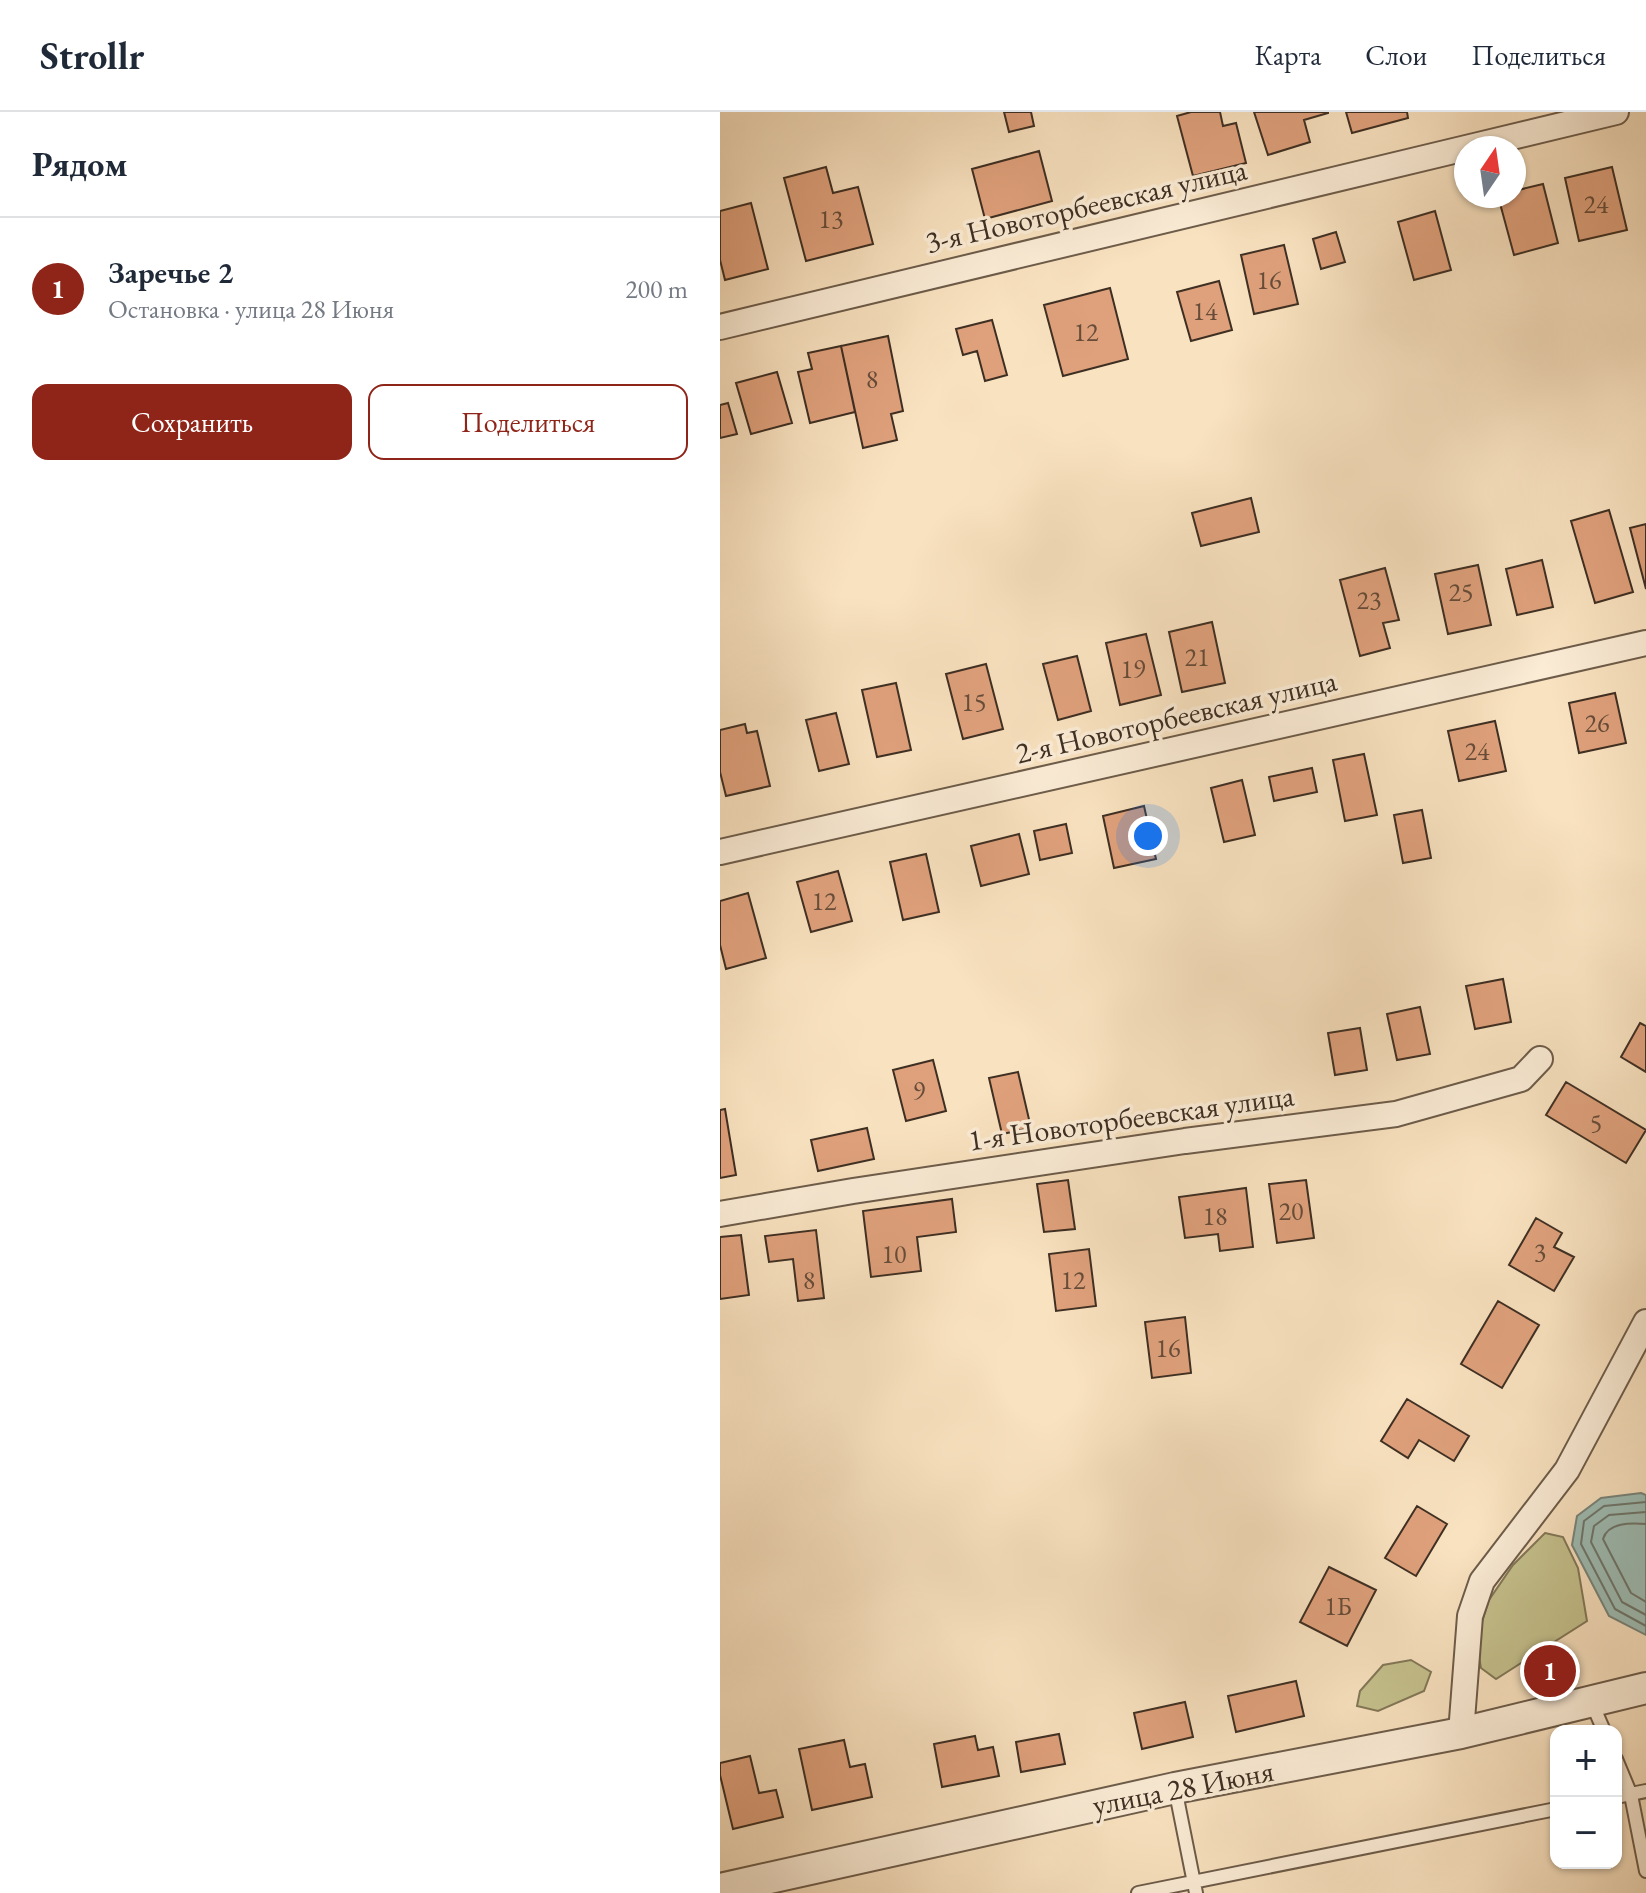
<!DOCTYPE html>
<html lang="ru">
<head>
<meta charset="utf-8">
<style>
  body { margin:0; font-family:"EB Garamond",serif; background:#f6f6f7; color:#1f2937 }
  .controls { position:absolute; right:24px; bottom:24px; display:grid; overflow:hidden; border-radius:16px; box-shadow:0 2px 6px #0004 }
  .controls button { width:72px; height:72px; display:grid; place-items:center; padding:0; border:0; border-bottom:2px solid #e0e1e3; background:#fff; color:#1f2937; font:40px sans-serif }
  .compass { position:absolute; left:734px; top:24px; width:72px; height:72px; border-radius:50%; background:#fff; box-shadow:0 2px 6px #0004; rotate:13deg }
  .you { position:absolute; left:428px; top:724px; width:28px; height:28px; margin:-20px; border:6px solid #fff; border-radius:50%; background:#1a73e8; box-shadow:0 0 0 12px #1a73e833 }
  .badge { display:grid; place-items:center; width:52px; height:52px; border-radius:50%; background:#8f2418; color:#fff; font-size:26px; font-weight:700 }
  .pin { position:absolute; translate:-50% -50%; border:4px solid #fff; box-shadow:0 2px 8px #0006 }
  .list { margin:0; padding:0; list-style:none }
  h2 { display:flex; justify-content:space-between; align-items:center; height:104px; margin:0; padding:0 32px; font-size:34px }
  h2 small { font-size:26px; font-weight:400; color:#747a83 }
  .list li { display:grid; grid-template-columns:52px 1fr auto; gap:24px; align-items:center; box-sizing:border-box; height:144px; padding:0 32px; border-top:2px solid #e0e1e3 }
  .list b { display:block; font-size:30px; white-space:nowrap }
  .list p { margin:0; font-size:26px; white-space:nowrap; color:#747a83 }
  .list em { font-size:26px; font-style:normal; color:#747a83 }
  .actions { display:flex; gap:16px; padding:24px 32px }
  .actions a { flex:1; padding:18px 0; border:2px solid #8f2418; border-radius:16px; text-align:center; font-size:28px; color:#8f2418 }
  .actions .main { background:#8f2418; color:#fff }
  .map { position:relative; flex:none; width:926px; height:1781px; overflow:hidden }
  header { display:flex; align-items:center; gap:48px; box-sizing:border-box; height:112px; padding:0 40px; background:#fff; border-bottom:2px solid #e0e1e3 }
  header strong { font-size:38px }
  nav { display:flex; gap:44px; margin-inline-start:auto; font-size:28px }
  main { display:flex }
  aside { flex:1; background:#fff }
  .map>svg:first-child { display:block }
</style>
</head>
<body>
<header>
<strong>Strollr</strong>
<nav><a>Карта</a><a>Слои</a><a>Поделиться</a></nav>
</header>
<main>
<aside>
<h2>Рядом<small></small></h2>
<ul class="list">
<li><span class="badge">1</span><div><b>Заречье 2</b><p>Остановка · улица 28 Июня</p></div><em>200 m</em></li>
</ul>
<div class="actions"><a class="main">Сохранить</a><a>Поделиться</a></div>
</aside>
<div class="map">
<svg width="926" height="1781" viewBox="0 0 926 1781">
  <rect width="100%" height="100%" fill="#f9e2c0"/>
  <filter id="stains"><feTurbulence type="fractalNoise" baseFrequency=".0025" numOctaves="4"/><feColorMatrix values="0 0 0 0 .2 0 0 0 0 .09 0 0 0 0 .02 0 0 0 .5 -.17"/></filter>
  <radialGradient id="worn" r=".72"><stop offset=".6" stop-color="#630" stop-opacity="0"/><stop offset="1" stop-color="#630" stop-opacity=".3"/></radialGradient>
  <path fill="#c5c18d" stroke="#827858" stroke-width="2" d="M825,1421L843,1425L858,1456L867,1509L776,1567L761,1556L756,1529L769,1488L793,1453Z
    M691,1548L711,1560L704,1579L658,1599L637,1594L640,1579L663,1553Z"/>
  <path fill="#9ebdb5" stroke="#78847b" stroke-width="2" d="M921,1381L926,1383V1523L889,1504L852,1433L857,1404L881,1386Z"/>
  <g fill="none" stroke-linecap="round" stroke-linejoin="round">
    <path stroke="#6e766c" stroke-width="2" d="M926,1390L884,1394L864,1409L861,1432L895,1497L926,1514
      M926,1400L889,1403L874,1414L871,1430L902,1490L926,1503
      M926,1412C911,1411 888,1410 883,1427L911,1481L926,1490"/>
  </g>
  <path fill="#dfa17c" stroke="#3e2f23" stroke-width="2" d="M284,0H311L314,14L289,20Z
    M471,0H500L503,14L516,11L526,51L473,64L457,4Z
    M534,0H608V1L584,8L590,30L548,43Z
    M626,0H687L688,6L632,21Z
    M319,39L332,89L265,107L252,57Z
    M106,55L113,81L138,75L153,132L86,149L64,66Z
    M892,55L907,118L859,129L845,66Z
    M823,72L838,131L794,143L778,84H794V79Z
    M31,91L48,157L5,168L0,148V99Z
    M715,99L731,158L694,168L678,110Z
    M616,120L625,150L601,157L593,127Z
    M564,133L578,192L534,202L521,143Z
    M499,169L512,218L471,229L457,180Z
    M390,176L408,247L343,264L324,193Z
    M272,208L287,263L265,269L257,239L243,243L236,217Z
    M168,224L183,299L171,302L177,328L143,336L121,234Z
    M121,234L135,300L90,311L78,260L92,257L88,241Z
    M57,260L72,311L31,322L16,271Z
    M8,291L17,322L0,326V293Z
    M531,386L539,420L481,434L472,401Z
    M889,398L913,480L875,491L851,409Z
    M926,412V477L910,416Z
    M822,448L833,495L797,503L786,457Z
    M758,453L771,513L728,522L715,462Z
    M665,456L679,508L663,511L670,536L640,544L620,468Z
    M492,510L505,571L462,580L449,520Z
    M426,522L441,583L400,593L386,531Z
    M357,544L371,599L338,608L323,552Z
    M266,552L283,617L243,627L226,562Z
    M176,571L191,638L157,645L142,578Z
    M895,581L906,631L859,641L849,591Z
    M116,601L129,652L99,659L86,608Z
    M775,609L786,659L739,669L728,619Z
    M25,612L27,621L37,619L50,674L6,684L0,660V618Z
    M644,642L657,703L625,709L613,648Z
    M592,656L597,680L554,689L549,665Z
    M522,668L535,723L504,730L491,676Z
    M424,694L436,747L394,756L383,704Z
    M702,698L711,746L683,751L674,703Z
    M346,712L352,741L320,748L314,719Z
    M299,722L309,762L261,774L251,734Z
    M206,742L219,800L183,808L170,750Z
    M118,759L132,809L91,820L77,770Z
    M28,781L46,846L6,857L0,833V789Z
    M783,867L791,910L755,917L746,874Z
    M700,895L710,942L677,948L667,902Z
    M920,911L926,914V960L901,945Z
    M640,916L647,958L615,963L608,921Z
    M213,948L226,999L186,1009L173,958Z
    M298,960L311,1016L282,1022L269,966Z
    M846,970L926,1018L906,1051L826,1003Z
    M5,997L16,1063L0,1066V998Z
    M147,1016L154,1047L98,1059L91,1028Z
    M348,1068L355,1117L324,1120L317,1072Z
    M586,1068L594,1126L557,1131L549,1072Z
    M526,1076L533,1135L500,1139L498,1122L465,1126L459,1085Z
    M232,1087L236,1120L197,1125L201,1159L151,1165L143,1099Z
    M816,1106L842,1121L834,1135L854,1145L834,1179L789,1153Z
    M96,1118L104,1186L78,1189L73,1147L49,1150L45,1124Z
    M21,1123L29,1183L0,1187V1125Z
    M369,1137L376,1194L336,1199L329,1142Z
    M778,1189L819,1213L782,1276L741,1252Z
    M465,1205L471,1261L432,1266L425,1210Z
    M687,1287L749,1324L734,1349L699,1328L688,1346L661,1329Z
    M697,1394L727,1412L696,1464L665,1446Z
    M609,1455L656,1478L627,1534L580,1510Z
    M576,1569L584,1604L516,1620L508,1584Z
    M465,1590L473,1625L422,1637L414,1601Z
    M339,1622L345,1652L301,1660L296,1630Z
    M255,1624L258,1638L273,1635L279,1664L222,1675L214,1632Z
    M124,1628L130,1655L145,1652L152,1685L92,1698L79,1637Z
    M30,1644L39,1681L56,1678L63,1705L13,1717L0,1663V1651Z"/>
  <g fill="none" stroke-linecap="round" stroke-linejoin="round">
    <defs>
      <path id="service" d="M871,1589L884,1619
        M896,1647L911,1683L926,1759
        M455,1676L476,1781
        M896,1685L926,1679
        M418,1781L836,1697"/>
      <path id="minor" d="M746,36L896,0
        M0,215L746,36
        M0,740L926,531
        M0,1102L133,1079L465,1029L676,1002L801,967L820,947
        M741,1621L750,1504L762,1469L847,1358L926,1210"/>
      <path id="tertiary" d="M0,1777L455,1676L741,1621L926,1576"/>
    </defs>
    <use href="#service" stroke="#6d5c4a" stroke-width="16"/>
    <use href="#minor" stroke="#6d5c4a" stroke-width="28"/>
    <use href="#tertiary" stroke="#6d5c4a" stroke-width="34"/>
    <use href="#service" stroke="#fbecd6" stroke-width="12"/>
    <use href="#minor" stroke="#fbecd6" stroke-width="24"/>
    <use href="#tertiary" stroke="#fbecd6" stroke-width="30"/>
  </g>
  <g text-anchor="middle" stroke-width="7" stroke-linejoin="round" paint-order="stroke">
    <g font-size="26" fill="#664c39">
      <text x="876" y="101">24</text>
      <text x="111" y="116">13</text>
      <text x="549" y="177">16</text>
      <text x="485" y="208">14</text>
      <text x="366" y="229">12</text>
      <text x="152" y="276">8</text>
      <text x="741" y="489">25</text>
      <text x="649" y="497">23</text>
      <text x="477" y="554">21</text>
      <text x="413" y="566">19</text>
      <text x="254" y="599">15</text>
      <text x="877" y="620">26</text>
      <text x="757" y="648">24</text>
      <text x="104" y="798">12</text>
      <text x="199" y="988">9</text>
      <text x="876" y="1020">5</text>
      <text x="571" y="1108">20</text>
      <text x="495" y="1113">18</text>
      <text x="820" y="1149">3</text>
      <text x="174" y="1151">10</text>
      <text x="89" y="1177">8</text>
      <text x="353" y="1177">12</text>
      <text x="448" y="1245">16</text>
      <text x="618" y="1503">1Б</text>
    </g>
    <g font-size="30" fill="#3e2f23" stroke="#fbecd6">
      <text transform="translate(366 94) rotate(-13)" y="10">3-я Новоторбеевская улица</text>
      <text transform="translate(456 605) rotate(-13)" y="10">2-я Новоторбеевская улица</text>
      <text transform="translate(411 1006) rotate(-8)" y="10">1-я Новоторбеевская улица</text>
      <text transform="translate(463 1676) rotate(-11)" y="10">улица 28 Июня</text>
    </g>
  </g>
  <rect width="100%" height="100%" filter="url(#stains)"/>
  <rect width="100%" height="100%" fill="url(#worn)"/>
</svg>
<div class="controls">
<button>+</button>
<button>−</button>
</div>
<svg class="compass" viewBox="-18 -18 36 36"><path d="M0-13l5 13h-10z" fill="#e53935"/><path d="M0 13l5-13h-10z" fill="#747a83"/></svg>
<div class="you"></div>
<div class="pin badge" style="left:830px;top:1559px">1</div>
</div>
</main>
</body>
</html>
